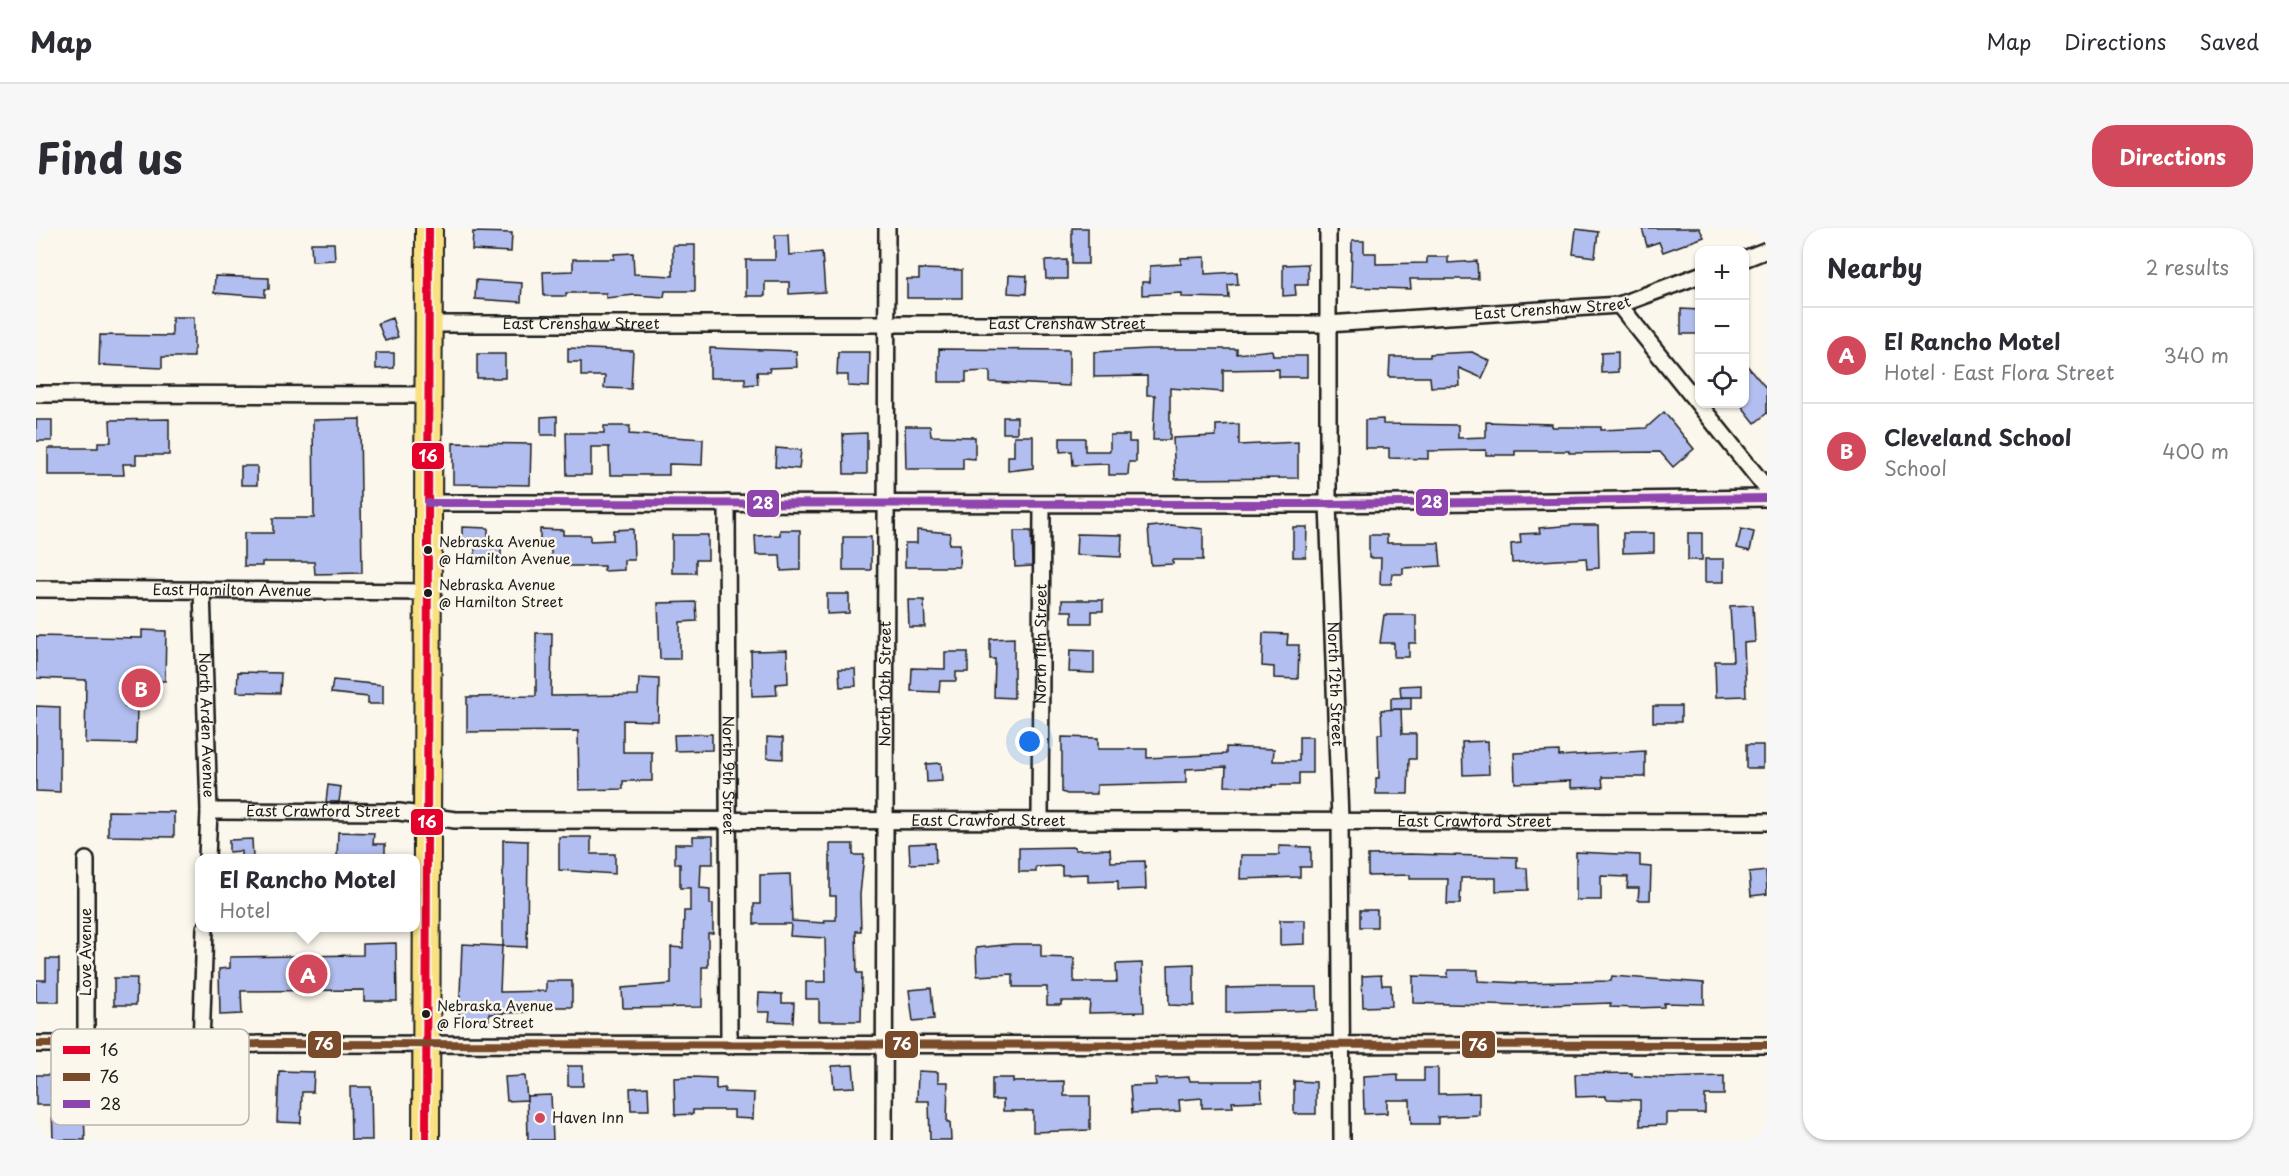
<!DOCTYPE html>
<html lang="en">
<head>
<meta charset="utf-8">
<style>
  body { margin:0; font-family:"Playpen Sans",sans-serif; background:#f7f7f7; color:#2b2b33 }
  .controls { position:absolute; right:18px; top:18px; display:grid; overflow:hidden; border-radius:12px; box-shadow:0 2px 4px #0004 }
  .controls button { width:54px; height:54px; display:grid; place-items:center; padding:0; border:0; border-bottom:2px solid #e1e1e2; background:#fff; color:#2b2b33; font:30px sans-serif }
  .you { position:absolute; left:994px; top:514px; width:21px; height:21px; margin:-15px; border:4px solid #fff; border-radius:50%; background:#1a73e8; box-shadow:0 0 0 9px #1a73e833 }
  .badge { display:grid; place-items:center; width:39px; height:39px; border-radius:50%; background:#d1495b; color:#fff; font-size:20px; font-weight:700 }
  .pin { position:absolute; translate:-50% -50%; border:3px solid #fff; box-shadow:0 2px 6px #0006 }
  .popup { position:absolute; left:159px; top:626px; width:225px; height:78px; box-sizing:border-box; display:grid; place-content:center; border-radius:12px; background:#fff; filter:drop-shadow(0 2px 4px #0005); font-size:20px; white-space:nowrap; color:#7c7c81 }
  .popup b { font-size:22px; color:#2b2b33 }
  .popup::after { content:''; position:absolute; left:50%; top:100%; margin-left:-12px; border:12px solid transparent; border-top-color:#fff }
  .list { margin:0; padding:0; list-style:none }
  h2 { display:flex; justify-content:space-between; align-items:center; height:78px; margin:0; padding:0 24px; font-size:26px }
  h2 small { font-size:20px; font-weight:400; color:#7c7c81 }
  .list li { display:grid; grid-template-columns:39px 1fr auto; gap:18px; align-items:center; box-sizing:border-box; height:96px; padding:0 24px; border-top:2px solid #e1e1e2 }
  .list b { display:block; font-size:22px; white-space:nowrap }
  .list p { margin:0; font-size:20px; white-space:nowrap; color:#7c7c81 }
  .list em { font-size:20px; font-style:normal; color:#7c7c81 }
  .icon { flex:none; width:33px; height:33px; fill:none; stroke:currentColor; stroke-width:2; stroke-linecap:round; stroke-linejoin:round }
  .map { position:relative; flex:none; width:1731px; height:912px; overflow:hidden; border-radius:24px }
  header { display:flex; align-items:center; gap:36px; box-sizing:border-box; height:84px; padding:0 30px; background:#fff; border-bottom:2px solid #e1e1e2 }
  header strong { font-size:28px }
  nav { display:flex; gap:33px; margin-inline-start:auto; font-size:21px }
  .intro { display:flex; align-items:center; justify-content:space-between; box-sizing:border-box; height:144px; padding:0 36px }
  h1 { margin:0; font-size:42px }
  .button { padding:15px 27px; border-radius:24px; background:#d1495b; color:#fff; font-size:21px; font-weight:700 }
  main { display:flex; gap:36px; padding:0 36px }
  aside { flex:1; background:#fff; border-radius:24px; box-shadow:0 2px 4px #0004 }
  .map>svg:first-child { display:block }
</style>
</head>
<body>
<header>
<strong>Map</strong>
<nav><a>Map</a><a>Directions</a><a>Saved</a></nav>
</header>
<div class="intro"><h1>Find us</h1><a class="button">Directions</a></div>
<main>
<div class="map">
<svg width="1731" height="912" viewBox="0 0 1731 912">
  <rect width="100%" height="100%" fill="#fbf7ec"/>
  <filter id="ink" filterUnits="userSpaceOnUse"><feTurbulence type="fractalNoise" baseFrequency=".0167" numOctaves="2"/><feDisplacementMap in="SourceGraphic" scale="12" xChannelSelector="R" yChannelSelector="G"/><feConvolveMatrix kernelMatrix="1 2 1 2 8 2 1 2 1" color-interpolation-filters="sRGB"/></filter>
  <g filter="url(#ink)">
    <path fill="#b2beef" stroke="#1c1c1c" stroke-width="1.5" d="M1036,0H1052V36H1036Z
      M1606,0H1663L1668,9L1627,24L1623,14L1611,18Z
      M1540,1L1562,4L1559,29L1537,26Z
      M437,4L476,5L475,24L436,22Z
      M739,7H752L753,27L786,24L789,64L753,66V54H729V68H710V32H739Z
      M1316,13H1328V25H1340V36L1391,35V29H1412V35L1441,33L1442,51H1374L1375,61L1315,59Z
      M275,15H298L299,32L276,33Z
      M637,17H659V63H629L628,69L599,67L570,70V65H530V68H508L507,44L537,43V31H578V26L597,25L598,46L637,48Z
      M1169,29V46L1201,44L1202,56L1192,57L1193,70L1146,69V65L1106,67V54H1114V38L1145,36V30Z
      M1031,32V51H1010L1009,33Z
      M1272,36V57H1259L1260,67L1247,68V37Z
      M883,41L926,42V70H871V51H883Z
      M973,47L991,48L990,66L972,65Z
      M179,48L233,50V61H229V69L178,65Z
      M440,52L486,55L485,74L439,71Z
      M1645,81L1664,82V106H1645Z
      M136,89H158V129H126V140L63,137L64,107L136,108Z
      M356,90L362,109L349,113L342,95Z
      M532,120L597,123L595,161L568,160L569,148H545V134H532Z
      M674,120L760,123L761,139L733,140L734,144H721L722,156L709,157V150H674Z
      M903,121L1033,122V158L954,154V143L930,144V154H903Z
      M1112,121H1201V126L1236,122L1237,128H1271V149H1243V141L1187,142V164L1134,160V212H1117L1119,167H1111V148L1058,149V124Z
      M802,124H834L833,159L812,158V147H801Z
      M1436,124L1454,133L1446,150L1423,140L1424,158L1395,159L1394,149H1353L1354,129H1394V126Z
      M1582,124V144L1565,145V125Z
      M340,125H358V140L340,141Z
      M441,126H469V150H441Z
      M1708,134L1731,161V185L1719,195L1704,176H1708Z
      M1628,184L1658,221L1637,239L1624,224L1533,225V223H1479V227H1450V222L1392,223V231L1353,230V220H1329V192L1347,191V196L1422,197V210L1450,209V194L1516,196V199H1565V202L1610,200Z
      M521,188V207H505V189Z
      M967,189H981V205H967Z
      M133,191V227H100V236H87L88,247H12V220H62V214H75L74,192Z
      M324,191L326,345L279,346L278,334H226V338H208V305H237V290H278L277,192Z
      M0,192H16V213H0Z
      M1203,196V217L1262,214V250L1139,251L1137,210L1180,208V197Z
      M568,198H594L593,206L667,211L666,237L633,236V247H574L573,219H555V247H531L530,205H568Z
      M869,198H894L895,208L939,209V231L927,230V241H870Z
      M831,205V246H808L807,206Z
      M1074,207H1093V214H1100V234H1093L1092,247H1073V236L1037,237L1036,223L1024,224V210H1049V223H1074Z
      M978,208H997V240L972,243V228H978Z
      M417,215L495,216L494,257L417,256Z
      M740,220L765,222L763,241L739,239Z
      M205,238H221V257H205Z
      M1135,297L1167,301V332H1137V336L1115,337L1112,299Z
      M1538,297H1562L1563,340L1551,341L1550,330L1476,335L1475,316L1485,315L1484,306L1504,305L1503,300Z
      M426,299L452,300V311H465V334H439V311H426Z
      M1257,299H1271L1270,329H1257Z
      M504,301L527,302V307H554V313L577,312V302L597,301L598,332H588V342L568,343V338H532V330H515V320H504Z
      M1705,301L1718,304L1714,323L1701,320Z
      M744,302H764V342L745,343L744,327H720L719,308L744,307Z
      M881,302L914,305L913,316H924L923,339H869V315H881Z
      M978,303H995L996,338L979,339Z
      M1587,305H1618V324L1587,325Z
      M1652,305H1666V332H1652Z
      M1041,306L1086,307L1085,329L1040,327Z
      M636,307H672V332H660V345H636Z
      M1333,307H1351V315H1403L1405,338L1367,340V346H1356L1355,356H1344L1345,330H1333Z
      M807,309H835V342H807Z
      M1669,331H1688V354H1669Z
      M791,366H813V385L791,386Z
      M872,372H888L889,399H873Z
      M1026,372H1067V383H1056V395H1036V383H1026Z
      M660,374L661,393L644,394V431H624L622,375Z
      M1717,377L1719,414L1708,415L1710,468L1680,469L1679,433H1697L1694,378Z
      M1348,387H1380V415H1373V429H1358V415H1344Z
      M106,402L130,403L129,453L89,452V479L101,480L100,516L49,515L50,452L0,450V408L106,410Z
      M500,405H516L515,468L602,467L603,450L623,451L622,493L587,492V524H616V553H587V561L543,562L542,503L431,504V469L500,468Z
      M1227,405L1252,406L1251,417H1263L1262,451L1238,450V439L1226,438Z
      M978,410V470L958,469L959,431H954V411Z
      M751,422L752,455L740,456L741,467L716,468L715,423Z
      M1034,422L1058,423V445L1033,444Z
      M909,424H932V444H920V453H904L903,464L875,463L876,440L909,441Z
      M803,441H819L820,458L804,459Z
      M202,444L245,445L244,465L201,464Z
      M297,452L347,457V476H332V469L295,465Z
      M1385,457V469H1365L1364,458Z
      M1375,469V481H1355V470Z
      M0,478L24,479V564L0,563Z
      M1617,478H1645V494H1617Z
      M1365,481L1366,506H1380V531H1373L1372,566H1340V550H1343L1342,506H1346L1345,482Z
      M676,506V522L639,523L638,507Z
      M731,509L747,510V531L731,530Z
      M1026,509L1062,510V521H1111V530L1190,526V519L1238,521L1237,533H1263V509H1276V545H1263V557H1236V559L1189,558L1190,539L1150,541V555L1061,557V566H1031L1026,564Z
      M1452,513L1453,546L1427,547L1426,514Z
      M1710,517H1727V540H1710Z
      M1523,523V528L1609,523V549H1566L1567,559L1535,560V553L1479,555L1478,525Z
      M905,535L906,553L891,554L890,536Z
      M292,557L305,559L303,574H290Z
      M72,583L138,584V609L72,608Z
      M302,604L338,605L337,616H349V630H301Z
      M657,608H677V636H665L664,660L674,661V676H677V705H672V739H666V779L587,780L586,760L635,756V719L647,720L648,683H654V660H644V636H639V616H657Z
      M523,609H555V626H579V646L523,642Z
      M216,611L217,630H205V623L193,624V612Z
      M467,612L492,613L491,719L467,718Z
      M899,615L900,635L874,636L873,616Z
      M794,616H817V627H828L824,667L825,703H820L821,745H826L825,793H783V771H770V754H790L789,710L754,708L755,696H718V676H724V647L754,646L756,693L789,695L788,692H800V668H794Z
      M1243,618L1275,619V639H1264V649L1204,651L1205,627H1243Z
      M1039,619V622L1074,621L1075,634L1109,633L1110,661L1082,662V653L1052,654V646L1026,647V638L1000,639V644H983V620Z
      M1540,624L1604,627V638L1615,639L1614,672H1602L1603,660H1591L1592,649L1565,648V672H1540Z
      M1374,626L1481,629V640H1491L1492,662L1460,663V650H1425L1424,676H1411L1412,651H1374V647L1332,648V627Z
      M1730,643L1731,666L1715,668L1713,645Z
      M1324,682H1341V699H1324Z
      M1244,692H1269V716L1244,717Z
      M360,715L361,773H328V762L205,763L206,786L184,787L183,741L194,740V729L327,727V716Z
      M426,716L466,718L464,764L510,763V753H536V779H492V784L453,786V792L423,791Z
      M977,716H1005V729L1038,730V754H1081L1080,736L1106,735L1108,784L1053,785L1054,773H1025V777H1011V759H977V746L941,748L940,720Z
      M10,731H23V774H0V752H10Z
      M1158,736V778L1133,777L1132,737Z
      M1412,742H1442V753L1484,755L1575,753L1576,748L1668,755V776L1628,775V779L1601,780L1574,779L1575,775L1487,778L1377,775V748L1412,749Z
      M1345,747L1346,757H1355L1356,778L1327,779L1326,748Z
      M78,750H101L100,777H78Z
      M1233,759H1281L1282,782L1190,785V760Z
      M895,760L898,791L877,793L873,762Z
      M723,765L746,766V775H758L757,794L733,793L734,784H722Z
      M817,837L819,859L798,860L796,838Z
      M532,838H547V858H532Z
      M1388,840H1402V866L1443,865V887L1402,889V896H1375L1374,872H1351V885L1328,886L1327,848L1362,846V853H1388Z
      M243,843L278,844L277,864H266L265,895L241,894Z
      M882,843L902,844V854H912L911,894H914L915,912H894L893,873H881Z
      M1596,845V848L1630,850L1688,848V867H1669V885H1630V897L1604,898V872L1570,871V868L1540,869L1539,846Z
      M0,847H15V877H0Z
      M59,847H76L77,879H59Z
      M103,847H152L154,886L130,888V885H104Z
      M489,848L491,872L471,873L469,849Z
      M656,849L680,850V861L689,860V864L718,865L717,891L698,890V882H657V886L639,887L638,850Z
      M1153,849L1154,853H1225L1226,873L1196,874L1197,879L1166,880V870L1143,872L1144,883L1096,885L1094,858L1120,857L1119,851Z
      M956,850H977V854L1028,853V868H1054V902L997,904V883H967V872H956Z
      M1258,853L1280,854V886H1258Z
      M314,859H335L336,912H315Z
      M612,859L613,882H595L594,860Z
      M515,867L517,912H492L491,868Z
      M16,879H48L49,912H17Z"/>
    <g fill="none" stroke-linecap="round" stroke-linejoin="round">
      <defs>
        <g id="street">
          <path id="s1" d="M1292,0V276L1304,591L1306,912"/>
          <path d="M1708,31L1731,22"/>
          <path d="M1583,77L1731,261"/>
          <path id="s2" d="M392,96H1291L1583,77L1664,47"/>
          <path d="M0,166L392,167"/>
          <path d="M392,275L1292,276L1731,270"/>
          <path id="s3" d="M691,275L693,818"/>
          <path id="s4" d="M0,361L392,364"/>
          <path id="s5" d="M166,362L173,583L171,630"/>
          <path id="s6" d="M173,583L363,584L419,592L1731,594"/>
          <path id="s7" d="M1004,592L1006,277"/>
          <path d="M0,816L1731,817"/>
          <path d="M50,816V632"/>
          <path d="M165,817L169,700"/>
          <path id="s8" d="M848,912L851,0"/>
        </g>
        <path id="primary" d="M390,912L393,0"/>
      </defs>
      <use href="#street" stroke="#1c1c1c" stroke-width="20"/>
      <use href="#primary" stroke="#1c1c1c" stroke-width="30"/>
      <use href="#street" stroke="#fbf7ec" stroke-width="15"/>
      <use href="#primary" stroke="#f9e181" stroke-width="26"/>
      <defs>
        <path id="bus-1" d="M390,912L393,0"/>
        <path id="bus-2" d="M0,816L1731,817"/>
        <path id="bus-3" d="M392,275L1292,276L1731,270"/>
      </defs>
      <use href="#bus-1" stroke="#fbf7ec" stroke-width="12"/>
      <use href="#bus-2" stroke="#fbf7ec" stroke-width="12"/>
      <use href="#bus-3" stroke="#fbf7ec" stroke-width="12"/>
      <use href="#bus-1" stroke="#e4002b" stroke-width="8"/>
      <use href="#bus-2" stroke="#7a4b2a" stroke-width="8"/>
      <use href="#bus-3" stroke="#8e44ad" stroke-width="8"/>
    </g>
  </g>
  <g fill="#1c1c1c" stroke="#fbf7ec" stroke-width="2">
    <circle cx="392" cy="322" r="5"/>
    <circle cx="392" cy="365" r="5"/>
    <circle cx="390" cy="786" r="5"/>
  </g>
  <circle fill="#d1495b" stroke="#fbf7ec" stroke-width="2" cx="504" cy="890" r="6"/>
  <g text-anchor="middle" stroke-width="5" stroke-linejoin="round" paint-order="stroke">
    <g font-size="14" fill="#1c1c1c" stroke="#fbf7ec" text-anchor="start">
      <text x="403" y="319">Nebraska Avenue<tspan x="403" dy="17">@ Hamilton Avenue</tspan></text>
      <text x="403" y="362">Nebraska Avenue<tspan x="403" dy="17">@ Hamilton Street</tspan></text>
      <text x="401" y="783">Nebraska Avenue<tspan x="401" dy="17">@ Flora Street</tspan></text>
    </g>
    <g font-size="15" fill="#1c1c1c" stroke="#fbf7ec">
      <text dy="5" stroke="none"><textPath href="#s2" startOffset="1125">East Crenshaw Street</textPath></text>
      <text dy="5" stroke="none"><textPath href="#s2" startOffset="153">East Crenshaw Street</textPath></text>
      <text dy="5" stroke="none"><textPath href="#s2" startOffset="639">East Crenshaw Street</textPath></text>
      <text dy="5" stroke="none"><textPath href="#s4" startOffset="196">East Hamilton Avenue</textPath></text>
      <text dy="5" stroke="none"><textPath href="#s7" startOffset="176">North 11th Street</textPath></text>
      <text dy="5" stroke="none"><textPath href="#s8" startOffset="456">North 10th Street</textPath></text>
      <text dy="5" stroke="none"><textPath href="#s1" startOffset="456">North 12th Street</textPath></text>
      <text dy="5" stroke="none"><textPath href="#s5" startOffset="135">North Arden Avenue</textPath></text>
      <text dy="5" stroke="none"><textPath href="#s3" startOffset="272">North 9th Street</textPath></text>
      <text dy="5" stroke="none"><textPath href="#s6" startOffset="114">East Crawford Street</textPath></text>
      <text dy="5" stroke="none"><textPath href="#s6" startOffset="780">East Crawford Street</textPath></text>
      <text dy="5" stroke="none"><textPath href="#s6" startOffset="1266">East Crawford Street</textPath></text>
      <text transform="translate(50 724) rotate(-90)" y="5">Love Avenue</text>
    </g>
    <g font-size="15" fill="#1c1c1c" stroke="#fbf7ec" text-anchor="start">
      <text x="516" y="895">Haven Inn</text>
    </g>
  </g>
  <rect x="15" y="801" width="198" height="96" rx="9" fill="#fbf7ec" stroke="#b8b5ae" stroke-width="1.5"/>
  <rect x="27" y="818" width="27" height="8" fill="#e4002b"/>
  <rect x="27" y="845" width="27" height="8" fill="#7a4b2a"/>
  <rect x="27" y="872" width="27" height="8" fill="#8e44ad"/>
  <g font-size="16" fill="#1c1c1c">
    <text x="64" y="828">16</text>
    <text x="64" y="855">76</text>
    <text x="64" y="882">28</text>
  </g>
  <g stroke="#fbf7ec" stroke-width="2">
    <rect x="375" y="214" width="34" height="28" rx="6" fill="#e4002b"/>
    <rect x="1379" y="260" width="34" height="29" rx="6" fill="#8e44ad"/>
    <rect x="710" y="261" width="34" height="29" rx="6" fill="#8e44ad"/>
    <rect x="374" y="580" width="34" height="28" rx="6" fill="#e4002b"/>
    <rect x="271" y="802" width="35" height="29" rx="6" fill="#7a4b2a"/>
    <rect x="848" y="802" width="35" height="29" rx="6" fill="#7a4b2a"/>
    <rect x="1425" y="802" width="35" height="29" rx="6" fill="#7a4b2a"/>
  </g>
  <g font-size="16" text-anchor="middle" font-weight="bold" fill="#fff">
    <text x="392" y="234">16</text>
    <text x="1396" y="280">28</text>
    <text x="727" y="281">28</text>
    <text x="391" y="600">16</text>
    <text x="288" y="822">76</text>
    <text x="866" y="822">76</text>
    <text x="1442" y="823">76</text>
  </g>
</svg>
<div class="controls">
<button>+</button>
<button>−</button>
<button><svg class="icon" aria-label="locate" viewBox="0 0 24 24"><circle cx="12" cy="12" r="6"/><path d="M12 2v4M12 18v4M2 12h4M18 12h4"/></svg></button>
</div>
<div class="you"></div>
<div class="pin badge" style="left:272px;top:746px">A</div>
<div class="popup"><b>El Rancho Motel</b>Hotel</div>
<div class="pin badge" style="left:105px;top:460px">B</div>
</div>
<aside>
<h2>Nearby<small>2 results</small></h2>
<ul class="list">
<li><span class="badge">A</span><div><b>El Rancho Motel</b><p>Hotel · East Flora Street</p></div><em>340 m</em></li>
<li><span class="badge">B</span><div><b>Cleveland School</b><p>School</p></div><em>400 m</em></li>
</ul>
</aside>
</main>
</body>
</html>
